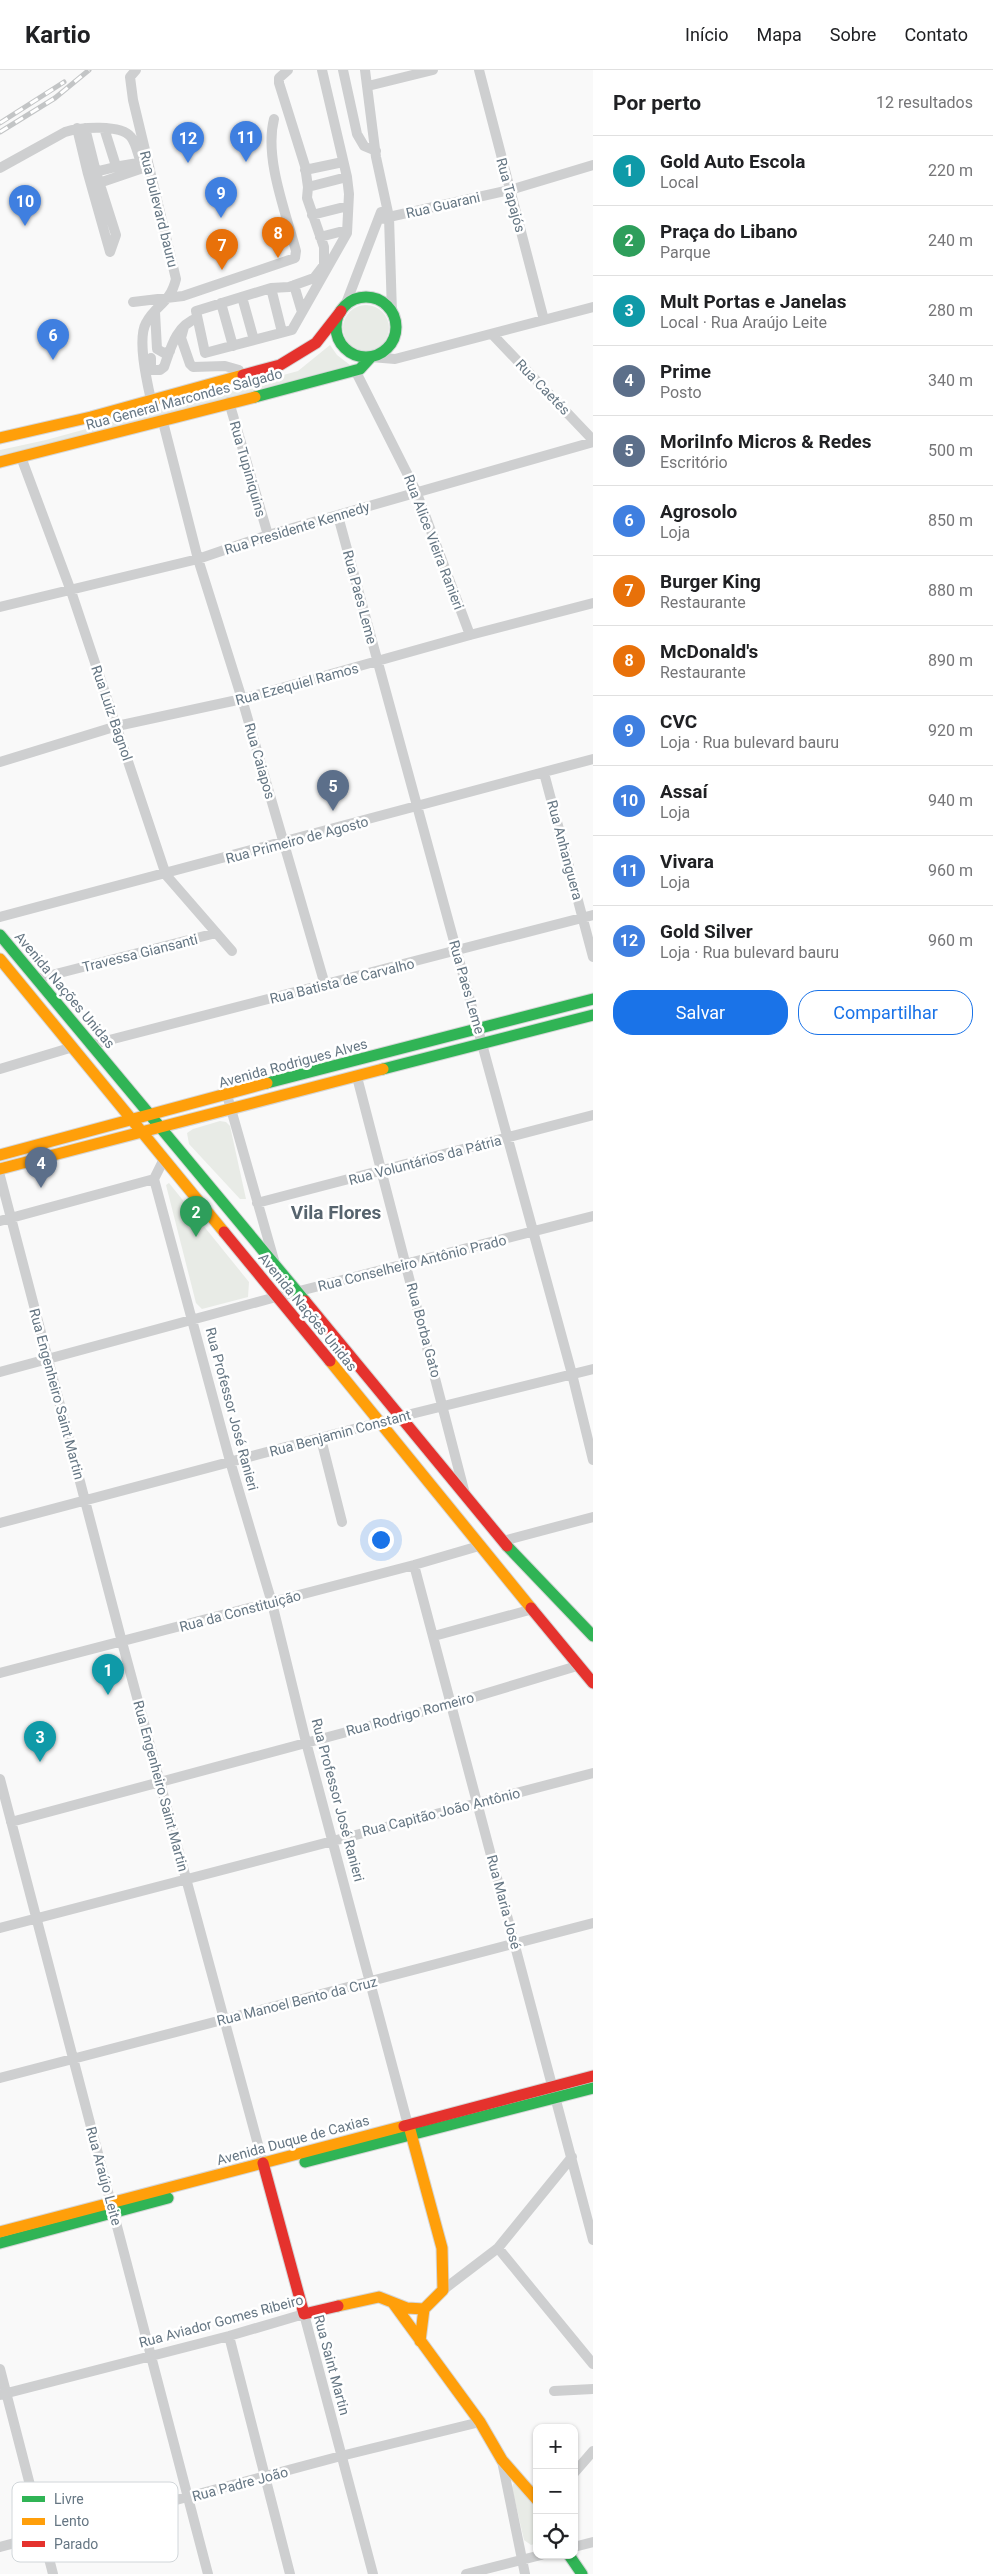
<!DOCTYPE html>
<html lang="pt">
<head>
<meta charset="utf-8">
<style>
  body { margin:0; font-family:Roboto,sans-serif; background:#f6f6f6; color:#202124 }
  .controls { position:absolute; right:15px; bottom:15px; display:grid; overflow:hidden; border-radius:10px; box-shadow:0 1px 4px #0004 }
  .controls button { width:45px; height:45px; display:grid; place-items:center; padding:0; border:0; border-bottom:1px solid #e0e0e0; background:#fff; color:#202124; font:25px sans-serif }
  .you { position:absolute; left:380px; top:1469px; width:18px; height:18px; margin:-12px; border:4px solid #fff; border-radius:50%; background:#1a73e8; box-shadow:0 0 0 8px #1a73e833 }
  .badge { display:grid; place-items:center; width:32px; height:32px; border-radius:50%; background:#1a73e8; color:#fff; font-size:16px; font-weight:700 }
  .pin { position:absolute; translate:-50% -41px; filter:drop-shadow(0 1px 2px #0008) }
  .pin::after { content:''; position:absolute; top:26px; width:18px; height:15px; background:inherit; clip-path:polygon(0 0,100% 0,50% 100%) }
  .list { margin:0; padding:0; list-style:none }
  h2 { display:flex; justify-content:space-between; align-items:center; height:65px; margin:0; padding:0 20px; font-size:21px }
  h2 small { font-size:16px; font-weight:400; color:#757577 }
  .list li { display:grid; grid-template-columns:32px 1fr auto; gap:15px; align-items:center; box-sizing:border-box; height:70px; padding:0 20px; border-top:1px solid #e0e0e0 }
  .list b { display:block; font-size:19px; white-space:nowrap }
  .list p { margin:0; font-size:16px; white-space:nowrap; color:#757577 }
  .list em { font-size:16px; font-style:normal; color:#757577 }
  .actions { display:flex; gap:10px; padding:15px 20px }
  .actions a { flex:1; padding:11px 0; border:1px solid #1a73e8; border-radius:20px; text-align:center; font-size:18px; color:#1a73e8 }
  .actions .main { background:#1a73e8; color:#fff }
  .icon { flex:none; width:28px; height:28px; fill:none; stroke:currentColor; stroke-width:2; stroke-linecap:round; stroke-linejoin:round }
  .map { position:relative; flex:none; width:593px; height:2504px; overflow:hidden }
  header { display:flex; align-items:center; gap:30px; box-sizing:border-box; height:70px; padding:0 25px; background:#fff; border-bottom:1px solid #e0e0e0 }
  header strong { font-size:24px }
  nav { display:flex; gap:28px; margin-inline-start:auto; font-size:18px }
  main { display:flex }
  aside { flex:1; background:#fff }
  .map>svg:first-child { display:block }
</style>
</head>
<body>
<header>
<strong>Kartio</strong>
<nav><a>Início</a><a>Mapa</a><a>Sobre</a><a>Contato</a></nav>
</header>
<main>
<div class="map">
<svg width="593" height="2504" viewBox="0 0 593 2504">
  <rect width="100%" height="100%" fill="#f9f9f9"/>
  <path fill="#e8ebe6" d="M343 258a23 23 0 1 1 46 0a23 23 0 1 1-46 0Z
    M330,275L337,285L350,295L82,367L0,385V380L46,370L298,301Z
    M220,1051L226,1052L230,1056L246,1129H240L189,1074L187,1063L193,1059Z
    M169,1113L249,1212L248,1227L202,1239L196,1233L166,1115Z
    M517,2413L537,2441V2473L531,2475L524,2470L512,2418L513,2414Z"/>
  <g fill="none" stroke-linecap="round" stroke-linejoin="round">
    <defs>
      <path id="fast" d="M336 257a30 30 0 1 1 60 0a30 30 0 1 1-60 0Z
        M255,327L360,299L370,288
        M0,865L305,1231
        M383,999L593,945
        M267,1013L593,929
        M507,1476L593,1566
        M305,2092L593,2018
        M0,2173L168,2128
        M569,2485L582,2504"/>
      <path id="slow" d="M0,368L91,347L243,305
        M0,392L255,327
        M0,889L224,1162
        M0,1085L267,1013
        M0,1099L383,999
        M330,1291L531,1538
        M0,2162L404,2056
        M393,2233L480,2352L502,2390L537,2430
        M338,2236L379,2227L407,2238L424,2239L443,2220L442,2178L409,2056
        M420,2271L424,2239"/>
      <path id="jam" d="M243,305L280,295L316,273L341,241
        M224,1162L330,1291
        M305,1231L507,1476
        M531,1538L593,1613
        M404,2056L593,2006
        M263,2093L304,2244L338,2236"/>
    </defs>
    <use href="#fast" stroke="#d5d6d7" stroke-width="13"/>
    <use href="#slow" stroke="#d5d6d7" stroke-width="13"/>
    <use href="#jam" stroke="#d5d6d7" stroke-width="13"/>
    <path stroke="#cecfd0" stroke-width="10" d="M136,0L130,7L133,30L176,209C170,234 156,234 146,253C137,269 147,312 151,330
      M288,0L279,8V13L305,96L308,117
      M322,0L347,107L349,124L347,163L292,260L205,283L196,241L271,218L289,217L314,208L324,195V177L307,128L308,117L347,107
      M343,0L357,64L364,76L376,81
      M365,0L376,87L389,147L392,243
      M479,0L544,250
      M368,16L433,0
      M77,58L88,104
      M104,58L116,96
      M0,98L65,62C80,57 121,54 131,67C136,73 138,85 141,93C123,94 106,99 88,104L110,182L116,165L96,102L85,58
      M305,100L343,92
      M99,113L143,98L142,93
      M312,145L348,136
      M380,149L510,120L593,95
      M320,167L347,160
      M294,215L302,242
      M271,218L282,262
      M242,227L254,270
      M133,232L183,226L295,188L296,181C286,143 264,88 274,49
      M221,233L233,276
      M345,236L381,142
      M155,242L157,279L164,283L170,281
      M184,257L181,268L190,294L193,297L225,296L239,300L240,306
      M492,264L593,370
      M371,287L395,289L593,237
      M151,288V300H160L164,297C171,277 176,256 197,248
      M355,300L416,421L470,565
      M229,332L268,465
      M163,352L198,489L242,629L325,915
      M21,387L71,521L166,805L232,881
      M338,446L572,1304L593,1390
      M0,537L198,489L268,465L593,372
      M0,692L117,656L242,629L470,565L593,533
      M544,703L593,887
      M0,847L593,689
      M36,909L216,863
      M90,975L593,845
      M0,999L73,977
      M357,1007L465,1424
      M227,1025L274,1190
      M164,1089L154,1109L230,1391L272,1533L306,1672L408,2055
      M0,1106L122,1572L263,2093
      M257,1133L593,1045
      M0,1151L154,1109
      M0,1302L276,1227L593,1146
      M321,1369L342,1452
      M0,1453L399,1347L593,1299
      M503,1471L593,1447
      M414,1495L593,2170
      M434,1566L533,1539
      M0,1603L414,1495L479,1476
      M0,1709L208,2504
      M11,1752L451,1634L577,1596
      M0,1858L593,1703
      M0,2008L593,1853
      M498,2178L593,2294
      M443,2220L498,2178L572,2087
      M229,2266L290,2504
      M0,2299L53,2504
      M554,2321L593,2319
      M0,2325L229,2266L304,2244L373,2504
      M502,2391L525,2504
      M574,2403L593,2381
      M0,2477L341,2386L480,2352
      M574,2477L593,2472
      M466,2504L541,2485"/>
    <use href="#fast" stroke="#30b455" stroke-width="11"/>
    <use href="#slow" stroke="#ff9f0a" stroke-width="11"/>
    <use href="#jam" stroke="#e5322d" stroke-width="11"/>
    <defs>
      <path id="rail" d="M0,53L64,12
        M0,62L55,28L89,0"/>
    </defs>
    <use href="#rail" stroke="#c3c5c6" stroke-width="5"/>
    <use href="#rail" stroke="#fff" stroke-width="3" stroke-dasharray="9" stroke-linecap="butt"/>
  </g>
  <g text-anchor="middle" stroke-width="5" stroke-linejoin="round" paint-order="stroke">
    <g font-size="14" fill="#657683" stroke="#fff">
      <text transform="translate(511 125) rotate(75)" y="5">Rua Tapajós</text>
      <text transform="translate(443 135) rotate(-13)" y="5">Rua Guarani</text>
      <text transform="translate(159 139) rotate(76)" y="5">Rua bulevard bauru</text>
      <text transform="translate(543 317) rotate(46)" y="5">Rua Caetés</text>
      <text transform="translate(184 329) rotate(-15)" y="5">Rua General Marcondes Salgado</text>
      <text transform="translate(248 399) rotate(74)" y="5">Rua Tupiniquins</text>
      <text transform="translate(297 458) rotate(-17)" y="5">Rua Presidente Kennedy</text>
      <text transform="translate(434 472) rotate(69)" y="5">Rua Alice Vieira Ranieri</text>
      <text transform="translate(360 527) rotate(75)" y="5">Rua Paes Leme</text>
      <text transform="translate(297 614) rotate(-15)" y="5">Rua Ezequiel Ramos</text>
      <text transform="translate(112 643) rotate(71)" y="5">Rua Luiz Bagnol</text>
      <text transform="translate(260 691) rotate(74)" y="5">Rua Caiapos</text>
      <text transform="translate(297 770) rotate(-15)" y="5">Rua Primeiro de Agosto</text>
      <text transform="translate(565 780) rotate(75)" y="5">Rua Anhanguera</text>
      <text transform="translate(140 883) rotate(-14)" y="5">Travessa Giansanti</text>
      <text transform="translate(342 911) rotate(-14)" y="5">Rua Batista de Carvalho</text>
      <text transform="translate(467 917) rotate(74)" y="5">Rua Paes Leme</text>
      <text transform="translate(65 920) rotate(50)" y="5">Avenida Nações Unidas</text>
      <text transform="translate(293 993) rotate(-15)" y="5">Avenida Rodrigues Alves</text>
      <text transform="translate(425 1090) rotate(-15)" y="5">Rua Voluntários da Pátria</text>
      <text transform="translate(412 1193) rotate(-14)" y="5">Rua Conselheiro Antônio Prado</text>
      <text transform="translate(308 1242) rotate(51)" y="5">Avenida Nações Unidas</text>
      <text transform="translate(424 1260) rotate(75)" y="5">Rua Borba Gato</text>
      <text transform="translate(57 1324) rotate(75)" y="5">Rua Engenheiro Saint Martin</text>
      <text transform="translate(232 1339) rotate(75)" y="5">Rua Professor José Ranieri</text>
      <text transform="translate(340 1363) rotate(-15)" y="5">Rua Benjamin Constant</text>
      <text transform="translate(240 1541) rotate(-15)" y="5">Rua da Constituição</text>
      <text transform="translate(410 1644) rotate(-15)" y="5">Rua Rodrigo Romeiro</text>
      <text transform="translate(161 1716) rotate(75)" y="5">Rua Engenheiro Saint Martin</text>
      <text transform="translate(338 1730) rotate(75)" y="5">Rua Professor José Ranieri</text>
      <text transform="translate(441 1742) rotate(-14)" y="5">Rua Capitão João Antônio</text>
      <text transform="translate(504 1832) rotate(75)" y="5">Rua Maria José</text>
      <text transform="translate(297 1931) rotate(-14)" y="5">Rua Manoel Bento da Cruz</text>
      <text transform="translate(293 2070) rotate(-15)" y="5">Avenida Duque de Caxias</text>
      <text transform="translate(104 2106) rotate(75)" y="5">Rua Araújo Leite</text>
      <text transform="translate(221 2251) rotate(-15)" y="5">Rua Aviador Gomes Ribeiro</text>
      <text transform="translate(332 2295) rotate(75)" y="5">Rua Saint Martin</text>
      <text transform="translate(240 2414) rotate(-15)" y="5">Rua Padre João</text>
    </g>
    <g font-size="19" font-weight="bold" fill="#57646e" stroke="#fff">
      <text x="336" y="1149">Vila Flores</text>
    </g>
  </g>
  <rect x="12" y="2412" width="166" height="80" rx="8" fill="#fff" stroke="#d1d6da" stroke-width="1"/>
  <rect x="22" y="2426" width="23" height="6" fill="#30b455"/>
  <rect x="22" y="2448" width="23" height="7" fill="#ff9f0a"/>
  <rect x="22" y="2471" width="23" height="6" fill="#e5322d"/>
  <g font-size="14" fill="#657683">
    <text x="54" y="2434">Livre</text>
    <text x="54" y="2456">Lento</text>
    <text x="54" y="2479">Parado</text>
  </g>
</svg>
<div class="controls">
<button>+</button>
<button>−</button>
<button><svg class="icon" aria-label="locate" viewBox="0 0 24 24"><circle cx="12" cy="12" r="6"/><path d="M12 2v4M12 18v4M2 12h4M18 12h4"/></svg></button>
</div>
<div class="you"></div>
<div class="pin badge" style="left:108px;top:1625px;background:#0f9aa8">1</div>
<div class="pin badge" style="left:196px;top:1167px;background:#2e9e5b">2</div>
<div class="pin badge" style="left:40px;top:1692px;background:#0f9aa8">3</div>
<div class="pin badge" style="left:41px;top:1118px;background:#5c6f8a">4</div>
<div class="pin badge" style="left:333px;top:741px;background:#5c6f8a">5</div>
<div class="pin badge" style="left:53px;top:290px;background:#3f7fe0">6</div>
<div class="pin badge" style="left:222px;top:200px;background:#e8710a">7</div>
<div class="pin badge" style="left:278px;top:188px;background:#e8710a">8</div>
<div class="pin badge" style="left:221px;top:148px;background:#3f7fe0">9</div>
<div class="pin badge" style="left:25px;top:156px;background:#3f7fe0">10</div>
<div class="pin badge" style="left:246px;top:92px;background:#3f7fe0">11</div>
<div class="pin badge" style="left:188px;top:93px;background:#3f7fe0">12</div>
</div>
<aside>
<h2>Por perto<small>12 resultados</small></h2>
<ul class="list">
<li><span class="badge" style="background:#0f9aa8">1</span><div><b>Gold Auto Escola</b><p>Local</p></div><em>220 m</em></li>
<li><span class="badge" style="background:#2e9e5b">2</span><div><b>Praça do Libano</b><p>Parque</p></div><em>240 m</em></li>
<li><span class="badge" style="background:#0f9aa8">3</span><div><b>Mult Portas e Janelas</b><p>Local · Rua Araújo Leite</p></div><em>280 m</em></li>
<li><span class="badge" style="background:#5c6f8a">4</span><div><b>Prime</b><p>Posto</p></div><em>340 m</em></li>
<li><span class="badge" style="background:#5c6f8a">5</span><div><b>MoriInfo Micros &amp; Redes</b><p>Escritório</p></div><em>500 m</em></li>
<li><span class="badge" style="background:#3f7fe0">6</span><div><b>Agrosolo</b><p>Loja</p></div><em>850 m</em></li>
<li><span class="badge" style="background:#e8710a">7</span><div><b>Burger King</b><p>Restaurante</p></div><em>880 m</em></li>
<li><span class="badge" style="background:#e8710a">8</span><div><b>McDonald's</b><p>Restaurante</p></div><em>890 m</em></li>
<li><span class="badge" style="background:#3f7fe0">9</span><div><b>CVC</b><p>Loja · Rua bulevard bauru</p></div><em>920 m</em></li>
<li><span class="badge" style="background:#3f7fe0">10</span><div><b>Assaí</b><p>Loja</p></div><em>940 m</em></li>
<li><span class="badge" style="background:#3f7fe0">11</span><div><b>Vivara</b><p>Loja</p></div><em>960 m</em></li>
<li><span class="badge" style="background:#3f7fe0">12</span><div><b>Gold Silver</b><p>Loja · Rua bulevard bauru</p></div><em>960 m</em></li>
</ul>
<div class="actions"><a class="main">Salvar</a><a>Compartilhar</a></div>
</aside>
</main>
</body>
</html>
